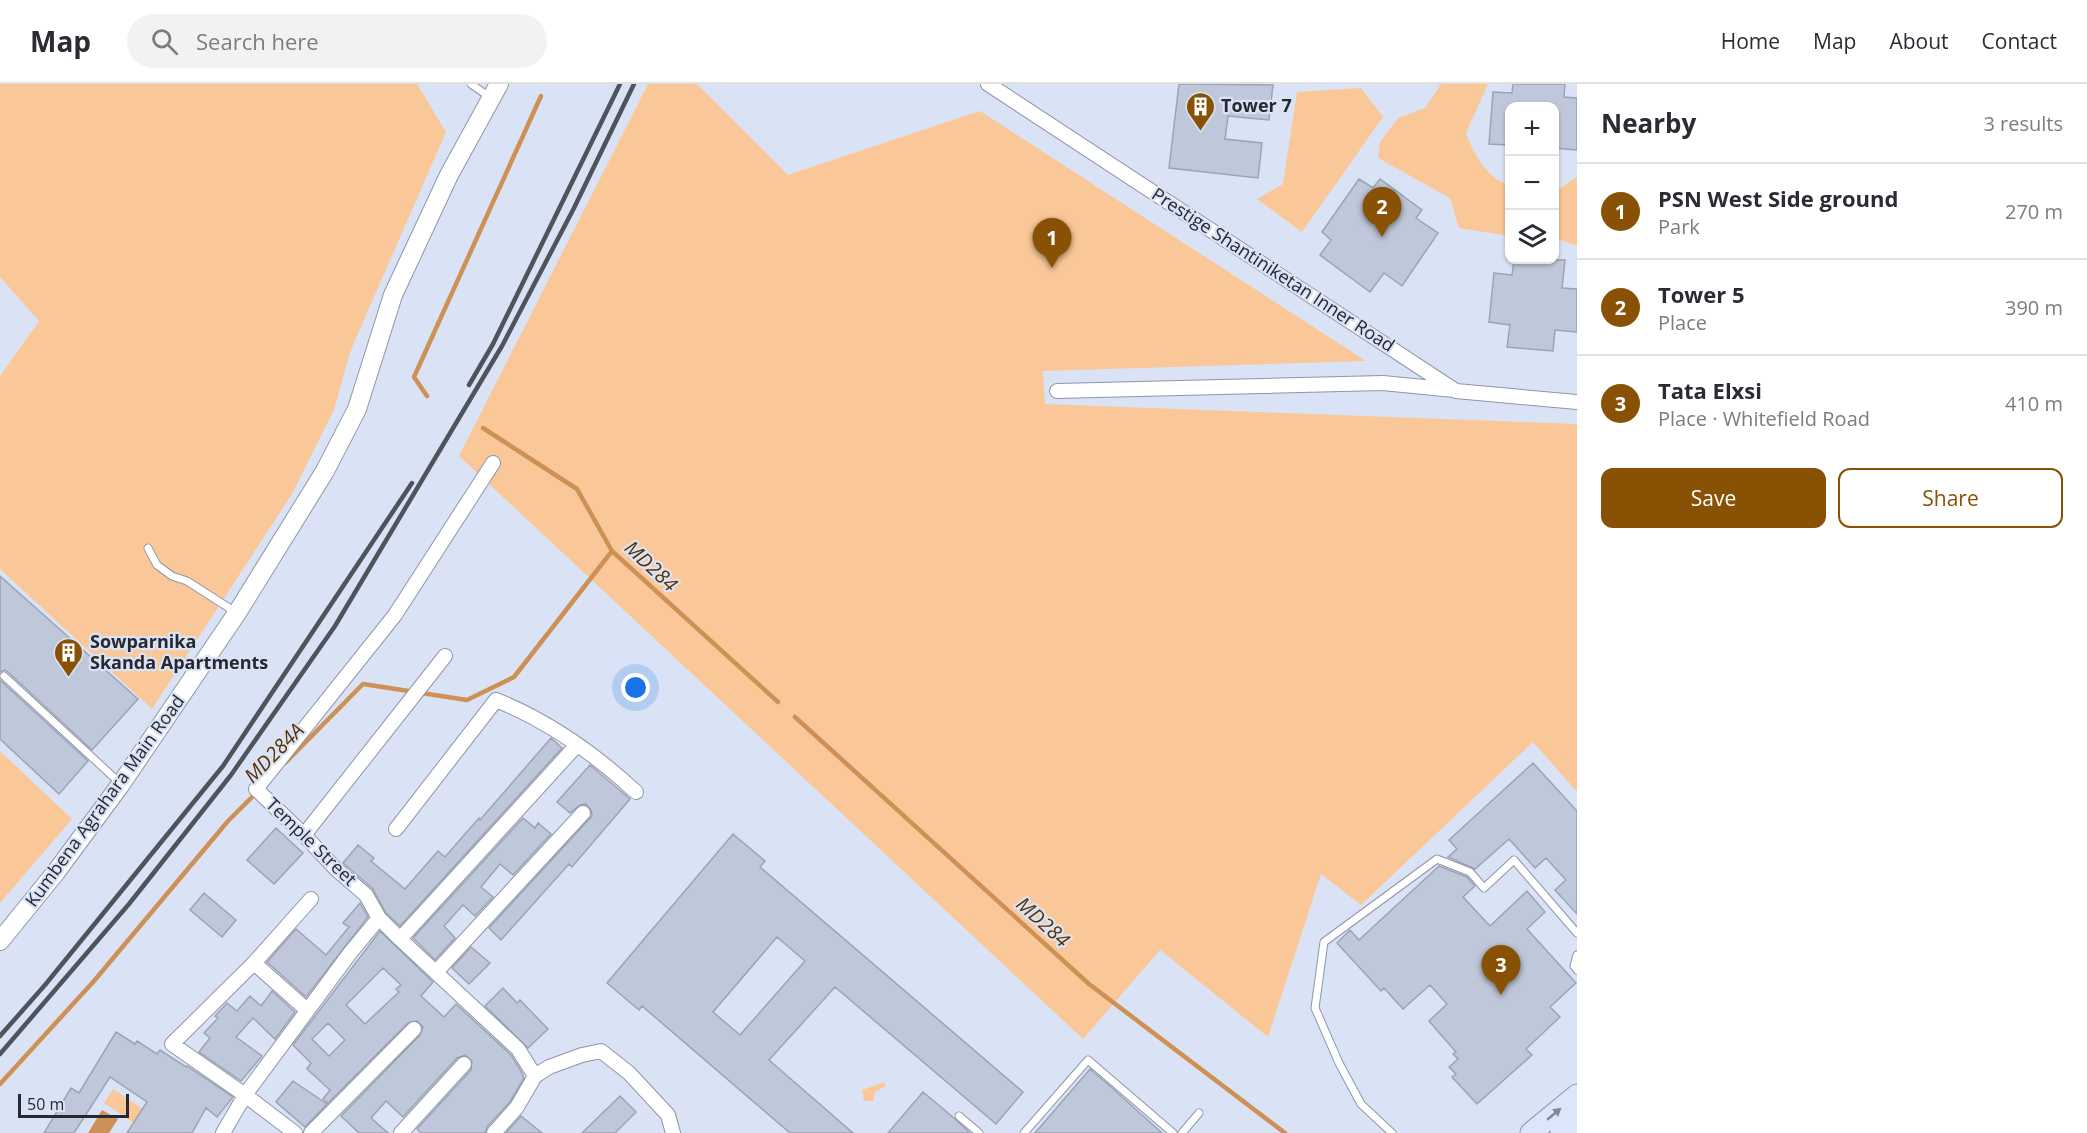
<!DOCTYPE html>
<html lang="en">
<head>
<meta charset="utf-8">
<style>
  body { margin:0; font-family:"Open Sans",sans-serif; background:#f2f2f3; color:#2b2b33 }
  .controls { position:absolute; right:18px; top:18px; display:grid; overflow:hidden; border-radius:12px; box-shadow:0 2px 4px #0004 }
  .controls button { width:54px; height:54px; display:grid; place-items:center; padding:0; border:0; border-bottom:2px solid #e1e1e2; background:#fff; color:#2b2b33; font:30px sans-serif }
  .scale { position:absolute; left:18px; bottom:15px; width:111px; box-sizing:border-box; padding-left:6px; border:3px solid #262930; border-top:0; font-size:16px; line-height:21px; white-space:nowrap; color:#262930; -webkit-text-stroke:4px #dae3f5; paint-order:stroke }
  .you { position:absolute; left:636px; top:604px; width:21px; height:21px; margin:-15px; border:4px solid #fff; border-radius:50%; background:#1a73e8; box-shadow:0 0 0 9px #1a73e833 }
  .badge { display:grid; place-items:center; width:39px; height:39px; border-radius:50%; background:#895104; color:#fff; font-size:20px; font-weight:700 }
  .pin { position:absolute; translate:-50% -50px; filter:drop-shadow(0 2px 3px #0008) }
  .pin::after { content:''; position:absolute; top:32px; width:21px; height:18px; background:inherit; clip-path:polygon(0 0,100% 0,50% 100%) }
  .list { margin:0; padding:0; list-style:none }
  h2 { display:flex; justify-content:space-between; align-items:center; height:78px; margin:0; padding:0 24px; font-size:26px }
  h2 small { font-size:20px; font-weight:400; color:#7c7c81 }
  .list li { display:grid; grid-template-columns:39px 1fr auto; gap:18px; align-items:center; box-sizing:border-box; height:96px; padding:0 24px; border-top:2px solid #e1e1e2 }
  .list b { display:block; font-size:22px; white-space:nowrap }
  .list p { margin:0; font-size:20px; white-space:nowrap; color:#7c7c81 }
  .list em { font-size:20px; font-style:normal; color:#7c7c81 }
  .actions { display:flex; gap:12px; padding:18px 24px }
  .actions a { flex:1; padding:14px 0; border:2px solid #895104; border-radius:12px; text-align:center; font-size:21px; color:#895104 }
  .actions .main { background:#895104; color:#fff }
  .icon { flex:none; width:33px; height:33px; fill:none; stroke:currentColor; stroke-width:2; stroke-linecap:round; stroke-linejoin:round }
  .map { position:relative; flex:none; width:1577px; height:1049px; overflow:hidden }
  header { display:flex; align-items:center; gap:36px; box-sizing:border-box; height:84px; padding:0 30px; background:#fff; border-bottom:2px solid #e1e1e2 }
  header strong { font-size:28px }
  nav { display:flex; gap:33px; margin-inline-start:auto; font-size:21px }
  .search { width:420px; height:54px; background:#f2f2f3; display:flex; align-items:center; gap:15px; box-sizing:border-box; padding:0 21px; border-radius:33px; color:#7c7c81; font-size:22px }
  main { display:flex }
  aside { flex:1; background:#fff }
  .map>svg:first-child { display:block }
</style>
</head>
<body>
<header>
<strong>Map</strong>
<div class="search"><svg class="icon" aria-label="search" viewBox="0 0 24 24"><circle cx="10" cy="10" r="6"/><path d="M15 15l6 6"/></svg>Search here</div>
<nav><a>Home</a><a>Map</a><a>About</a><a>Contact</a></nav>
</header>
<main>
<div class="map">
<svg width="1577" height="1049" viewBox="0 0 1577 1049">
  <rect width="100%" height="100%" fill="#dae3f5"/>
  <path fill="#fac898" d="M0,0H417L446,48L350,268L334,326L292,410L152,625L0,485V292L39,237L0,193Z
    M648,0H697L788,91L980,27L1366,277L1043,287L1045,320L1577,340V708L1533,658L1361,821L1321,790L1268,953L1160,866L1083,955L459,372Z
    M1441,0H1488L1466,49C1473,68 1487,96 1509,100V152L1459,144L1450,114L1378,74L1380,58L1398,34L1425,24Z
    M1361,4L1383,33L1302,148L1257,115L1283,100L1297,8Z
    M1577,93V162L1555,154L1554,108Z
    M0,667L72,735L0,819Z
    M885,998V1002L874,1009V1017H864L862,1006Z
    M113,1005L147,1028L138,1042L104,1019Z"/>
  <path fill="#cd9155" d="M102,1026L118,1035L109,1049H88Z"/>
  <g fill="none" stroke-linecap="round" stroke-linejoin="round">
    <path stroke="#cd9155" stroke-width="4.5" d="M427,312L414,293L541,12
      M483,344L577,405L612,467L778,618
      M795,633L1089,900L1285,1049
      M285,679L363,600L467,616L514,593L612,467
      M0,1000L94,897L228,737L256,709"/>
  </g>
  <path fill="#bfc8da" stroke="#9ba3b4" stroke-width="1.5" fill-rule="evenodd" d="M1179,0L1273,1L1269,36L1228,32L1225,55L1262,59L1258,94L1169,84Z
    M1513,0H1565L1564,13L1577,14V66L1554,64V22H1509V61L1489,60L1493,8L1512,9Z
    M1359,95L1373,104L1380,95L1422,126L1416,134L1438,149L1402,202L1384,189L1370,208L1320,171L1331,156L1322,148Z
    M1514,176H1565L1562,204L1577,205V248L1555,246L1553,267L1507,263L1510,241L1489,238L1494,189L1512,191Z
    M0,492L138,615L92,666L8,588L5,586L0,588Z
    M0,596L88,677L59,710L0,655Z
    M551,654L562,664L400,842L386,829L372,804L343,779L358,761L374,774L371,777L405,805L438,767L445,773L479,734L480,736Z
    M1533,679L1577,727V830L1555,806L1566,796L1546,774L1535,784L1509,755L1475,785L1448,773L1457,765L1449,756Z
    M590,681L630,715L572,783L569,780L501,856L489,844L592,732L591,726L586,720L580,721L570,729L557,718Z
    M523,734L535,744L538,739L551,750L513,791L500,780L481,803L493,813L475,832L463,821L444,842L455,854L435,876L413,854Z
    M276,744L303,769L274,800L247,776Z
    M733,750L765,777L760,783L1023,1008L996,1040L835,903L769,976L853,1049H790L642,922L639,926L607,899ZM777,853L805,877L740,951L713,928Z
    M1439,782L1467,793L1475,802L1463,813L1490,842L1527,807L1545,828L1527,845L1576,899L1550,923L1560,933L1526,965L1532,971L1477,1020L1452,993L1456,990L1449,983L1458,975L1453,970L1456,968L1429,937L1447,920L1430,901L1403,925L1384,904L1381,907L1337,859L1350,846L1359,856Z
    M204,809L236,836L222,853L190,826Z
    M360,819L368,833L306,913L267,878L296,845L326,871L349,843L343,839Z
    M380,847L433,898L421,912L444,933L456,920L511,971L521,987L524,994L510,1018L487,1043L485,1049H421L417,1045L471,986L472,977L465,971L457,974L403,1033L386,1017L371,1034L388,1049H359L341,1032L420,951L423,943L417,937L408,939L328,1019L323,1015L330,1006L307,985L311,979L293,961ZM383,884L401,901L396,905L399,908L365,940L346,921ZM328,939L345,956L329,972L312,955Z
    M471,863L490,879L469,900L452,884Z
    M503,904L517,919L520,916L548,945L528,964L485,922Z
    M272,907L295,928L275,955L253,934L236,953L262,972L241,997L199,968L210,954L204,949L218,934L215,932L227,919L237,927L250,912L261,922Z
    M116,948L135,960L137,957L157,970L160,966L186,983L187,982L233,1013L217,1033L206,1024L192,1049H127L147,1018L110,993L74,1049H44L71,1004L79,1009Z
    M1090,985L1111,1003L1162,1049H1035Z
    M293,997L327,1020L305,1043L276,1018Z
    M923,1008L954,1034L970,1049H888Z
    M620,1012L636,1028L615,1049H582Z
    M521,1032L542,1049H506Z"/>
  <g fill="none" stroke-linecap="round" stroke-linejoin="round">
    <defs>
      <path id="lane" d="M471,0L491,14
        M148,464L157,481L172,492L187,497L237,529
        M4,592L121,700
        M1577,871L1574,882L1577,886
        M959,1032L979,1049
        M1024,1049L1088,976L1173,1049
        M1182,1049L1199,1029
        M1392,1049L1361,1020L1339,979L1315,924L1324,858L1437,775L1470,788L1484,804L1514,776L1577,849"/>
      <path id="street" d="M988,0L1456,307L1577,318
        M1057,307L1383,299L1454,306
        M493,379L395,531L256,705L304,751L337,786L366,811L379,834L400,855L518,965L535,992
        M396,745L496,616C548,637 595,670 636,708
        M304,751L445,572
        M311,815L254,879L172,960L245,1011L350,869L379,834
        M400,855L577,661
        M254,879L307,926
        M436,888L583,729
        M223,1049L245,1011L295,1049
        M311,1049L414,945
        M401,1049L464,980
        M494,1049L517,1023L535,992L549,983L582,971L601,967L629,989L668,1031L673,1049"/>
      <path id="secondary" d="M0,857L56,788L121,700L237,529L325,387L357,325L393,211L449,91L499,0"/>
      <path id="primary" d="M1531,1049L1577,1011
        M1561,1049L1577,1035"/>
    </defs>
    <use href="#lane" stroke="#8e96a6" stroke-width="9"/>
    <use href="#street" stroke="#8e96a6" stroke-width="16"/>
    <use href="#secondary" stroke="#8e96a6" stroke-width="20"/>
    <use href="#primary" stroke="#8d99b2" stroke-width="23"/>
    <use href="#lane" stroke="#fff" stroke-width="7"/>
    <use href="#street" stroke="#fff" stroke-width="14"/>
    <use href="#secondary" stroke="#fff" stroke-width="18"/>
    <use href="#primary" stroke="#dce6fb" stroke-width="21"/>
    <path stroke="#4e535c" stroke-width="4.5" d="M469,301L493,260L620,0
      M0,952L45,901L223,682L412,399
      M0,970L129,820L231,691L335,542L502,262L574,124L634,0"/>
  </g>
  <defs><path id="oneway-solid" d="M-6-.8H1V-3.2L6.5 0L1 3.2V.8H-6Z" transform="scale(1.5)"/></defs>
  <use fill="#818896" href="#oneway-solid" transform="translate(1554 1030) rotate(-40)"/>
  <defs>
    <symbol id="building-pin" viewBox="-11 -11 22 30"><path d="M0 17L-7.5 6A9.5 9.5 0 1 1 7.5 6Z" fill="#895104" stroke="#dae3f5"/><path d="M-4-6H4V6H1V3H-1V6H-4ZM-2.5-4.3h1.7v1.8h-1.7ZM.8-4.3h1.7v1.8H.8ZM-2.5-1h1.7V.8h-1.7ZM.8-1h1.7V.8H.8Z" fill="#fff"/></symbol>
  </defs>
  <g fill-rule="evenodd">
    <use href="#building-pin" x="1184" y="6" width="33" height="45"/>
    <use href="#building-pin" x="52" y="552" width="33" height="45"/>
  </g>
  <g text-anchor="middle" stroke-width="4.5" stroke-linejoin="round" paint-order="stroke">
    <g font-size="18" font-weight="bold" fill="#262930" stroke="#dae3f5" text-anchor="start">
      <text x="1221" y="28">Tower 7</text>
      <text x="90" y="564">Sowparnika<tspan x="90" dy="21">Skanda Apartments</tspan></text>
    </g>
    <g font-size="18" fill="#262930" stroke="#dae3f5">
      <text transform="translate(1273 186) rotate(33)" y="6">Prestige Shantiniketan Inner Road</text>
      <text transform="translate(105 717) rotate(-54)" y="6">Kumbena Agrahara Main Road</text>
      <text transform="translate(311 758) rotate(44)" y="6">Temple Street</text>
    </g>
    <g font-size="20" font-style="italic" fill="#593200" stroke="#dae3f5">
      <text transform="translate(651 482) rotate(43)" y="7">MD284</text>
      <text transform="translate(274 669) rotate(-45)" y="7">MD284A</text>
      <text transform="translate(1043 838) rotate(42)" y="7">MD284</text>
    </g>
  </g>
</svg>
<div class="controls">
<button>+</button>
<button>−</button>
<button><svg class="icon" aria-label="layers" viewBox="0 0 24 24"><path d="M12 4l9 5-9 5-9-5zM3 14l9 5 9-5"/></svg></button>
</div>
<div class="scale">50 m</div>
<div class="you"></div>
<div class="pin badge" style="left:1052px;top:184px">1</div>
<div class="pin badge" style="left:1382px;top:153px">2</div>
<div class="pin badge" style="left:1501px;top:911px">3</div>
</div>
<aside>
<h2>Nearby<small>3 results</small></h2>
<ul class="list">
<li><span class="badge">1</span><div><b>PSN West Side ground</b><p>Park</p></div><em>270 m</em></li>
<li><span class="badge">2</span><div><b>Tower 5</b><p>Place</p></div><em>390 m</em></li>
<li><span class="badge">3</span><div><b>Tata Elxsi</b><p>Place · Whitefield Road</p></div><em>410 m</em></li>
</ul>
<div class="actions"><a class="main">Save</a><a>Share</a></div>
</aside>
</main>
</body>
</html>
